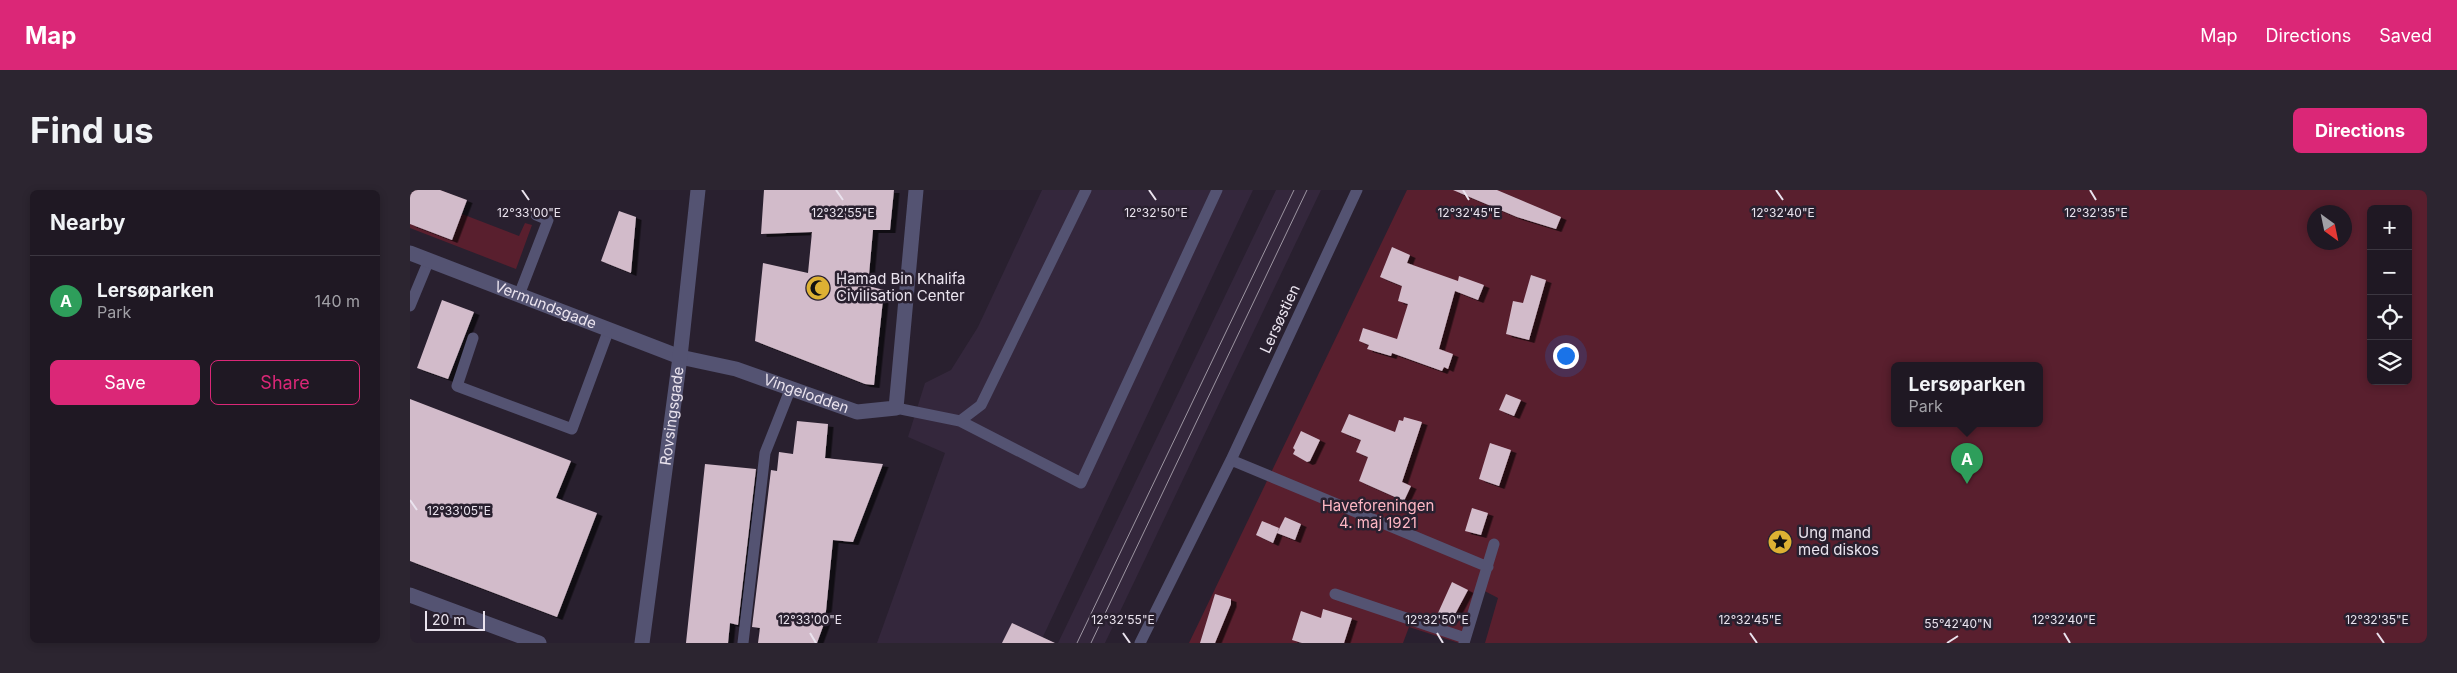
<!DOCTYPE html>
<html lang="en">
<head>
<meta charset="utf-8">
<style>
  body { margin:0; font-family:Inter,sans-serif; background:#2c2530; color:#f1f3f6 }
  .controls { position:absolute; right:15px; top:15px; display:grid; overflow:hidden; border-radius:8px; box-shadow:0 2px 8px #0003 }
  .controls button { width:45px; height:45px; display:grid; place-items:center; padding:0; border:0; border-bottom:1px solid #3c3741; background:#1f1823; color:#f1f3f6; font:25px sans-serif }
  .compass { position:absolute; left:1897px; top:15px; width:45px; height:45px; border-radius:50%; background:#1f1823; box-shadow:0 2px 8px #0003; rotate:147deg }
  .scale { position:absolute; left:15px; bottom:12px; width:60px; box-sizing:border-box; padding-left:5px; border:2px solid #eae3ee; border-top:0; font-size:14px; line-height:18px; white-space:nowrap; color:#eae3ee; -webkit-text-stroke:4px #29202f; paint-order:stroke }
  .you { position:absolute; left:1155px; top:165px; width:18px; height:18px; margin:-12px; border:4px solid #fff; border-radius:50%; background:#1a73e8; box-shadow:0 0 0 8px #1a73e833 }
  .badge { display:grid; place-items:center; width:32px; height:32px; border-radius:50%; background:#db2777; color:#fff; font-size:16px; font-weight:700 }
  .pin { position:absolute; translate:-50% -41px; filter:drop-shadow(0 1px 2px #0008) }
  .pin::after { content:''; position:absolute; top:26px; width:18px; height:15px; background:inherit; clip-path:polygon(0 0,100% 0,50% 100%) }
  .popup { position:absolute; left:1481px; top:172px; width:152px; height:65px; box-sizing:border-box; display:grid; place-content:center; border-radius:8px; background:#1f1823; filter:drop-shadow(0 1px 4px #0005); font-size:16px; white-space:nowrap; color:#a1a0a6 }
  .popup b { font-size:19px; color:#f1f3f6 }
  .popup::after { content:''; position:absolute; left:50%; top:100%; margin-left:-10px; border:10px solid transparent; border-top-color:#1f1823 }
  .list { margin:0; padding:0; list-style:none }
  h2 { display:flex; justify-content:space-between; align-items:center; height:65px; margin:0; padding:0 20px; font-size:21px }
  h2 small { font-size:16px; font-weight:400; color:#a1a0a6 }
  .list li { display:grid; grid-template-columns:32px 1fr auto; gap:15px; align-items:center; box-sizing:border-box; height:90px; padding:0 20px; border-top:1px solid #3c3741 }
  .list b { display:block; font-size:19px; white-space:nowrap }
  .list p { margin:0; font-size:16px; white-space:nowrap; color:#a1a0a6 }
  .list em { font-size:16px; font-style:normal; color:#a1a0a6 }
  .actions { display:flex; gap:10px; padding:15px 20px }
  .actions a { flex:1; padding:11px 0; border:1px solid #db2777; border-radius:8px; text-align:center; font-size:18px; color:#db2777 }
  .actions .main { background:#db2777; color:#fff }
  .icon { flex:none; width:28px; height:28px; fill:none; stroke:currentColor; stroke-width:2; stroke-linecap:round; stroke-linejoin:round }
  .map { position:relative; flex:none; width:2017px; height:453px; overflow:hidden; border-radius:8px }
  header { display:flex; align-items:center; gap:30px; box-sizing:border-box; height:70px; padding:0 25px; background:#db2777; color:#fff }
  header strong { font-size:24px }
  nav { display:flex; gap:28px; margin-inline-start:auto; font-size:18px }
  .intro { display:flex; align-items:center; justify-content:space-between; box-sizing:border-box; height:120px; padding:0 30px }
  h1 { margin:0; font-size:35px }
  .button { padding:12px 22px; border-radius:8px; background:#db2777; color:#fff; font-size:18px; font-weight:700 }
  main { display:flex; gap:30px; padding:0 30px }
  aside { flex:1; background:#1f1823; border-radius:8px; box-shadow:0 2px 8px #0003 }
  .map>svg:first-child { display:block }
</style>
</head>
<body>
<header>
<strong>Map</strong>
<nav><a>Map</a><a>Directions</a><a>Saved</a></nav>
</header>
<div class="intro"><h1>Find us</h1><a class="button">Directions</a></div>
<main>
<aside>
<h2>Nearby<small></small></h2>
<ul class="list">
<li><span class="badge" style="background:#2e9e5b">A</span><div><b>Lersøparken</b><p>Park</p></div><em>140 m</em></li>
</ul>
<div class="actions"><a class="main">Save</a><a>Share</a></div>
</aside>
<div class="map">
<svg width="2017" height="453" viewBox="0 0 2017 453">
  <defs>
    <filter id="shadow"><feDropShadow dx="5.5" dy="3" stdDeviation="0" flood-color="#0009"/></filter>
  </defs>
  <rect width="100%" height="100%" fill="#29202f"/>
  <path fill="#34273c" d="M632,0H843L630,453H467L535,263L498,247L515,193L541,180L568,137Z
    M866,0H911L695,453H648Z"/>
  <path fill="#591f2e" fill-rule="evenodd" d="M0,0H30L50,8L42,50L52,24L109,46L115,33L122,35L106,79L0,38Z
    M997,0H2017V453H1075L1088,408L1067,397L1049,453L999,437L993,453H779ZM1961,19H1998V191H1961ZM1904,22H1934V52H1904ZM1484,175H1630V233H1484Z"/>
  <path fill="#d2bbca" filter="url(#shadow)" d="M0,0H30L57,10L42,50L0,34Z
    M354,0H484L480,40H463L458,96L474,100L464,195L455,194L345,151L353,73L398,83L402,42L351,44Z
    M1043,0H1087L1151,27L1146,39L1107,27Z
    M209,21L226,27L221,83L191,71Z
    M982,57L1000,65L997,73L1048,91L1049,86L1074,95L1068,110L1045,101L1029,159L1043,164L1038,179L1034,177L1032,181L982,163L981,166L957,159L959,155L949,151L953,138L987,149L998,114L988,111L992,96L970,87Z
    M1121,85L1136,90L1119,150L1096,144L1103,111L1113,113Z
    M32,110L64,122L38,189L7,178Z
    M1096,204L1111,210L1104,226L1089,220Z
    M0,209L161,271L146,308L187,323L147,427L0,371Z
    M939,224L985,242L989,230L993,231L994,227L1012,232L992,292L1001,296L994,311L949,291L958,267L946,262L951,250L931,242Z
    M387,231L418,234L415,268L473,274L443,352L423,350L415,431L407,453H348L350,438L342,437L361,280L367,281L369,262L383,264Z
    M891,241L910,250L900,271L897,272L883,264L885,260L883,258Z
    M1080,253L1101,260L1089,296L1069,289Z
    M295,274L346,279L328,435L320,433L318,453H276Z
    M1062,318L1078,323L1071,345L1055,341Z
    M875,327L891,334L885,350L867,343Z
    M852,331L869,338L863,353L846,345Z
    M1042,392L1058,400L1042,430L1028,423Z
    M805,404L821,409V414L805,453H790Z
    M913,419L942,428L934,453H892L882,450L891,421L911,428Z
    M602,433L645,453H592Z"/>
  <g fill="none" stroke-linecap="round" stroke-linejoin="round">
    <path stroke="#545372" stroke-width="11" d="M109,105L138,30L126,25
      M0,116L19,70
      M63,148L47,196L162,239L199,139
      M486,218L550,231L671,293L807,0
      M550,231L571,215L676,0
      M821,270L1078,377
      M925,404L1055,448
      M333,453L355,263L380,200
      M730,453L821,270L947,0
      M1054,453L1084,354"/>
    <g stroke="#545372" stroke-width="15">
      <path id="s1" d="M0,63L270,167L326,179L447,222L486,218L506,0"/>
      <path d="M0,405L129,453"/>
    </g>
    <path stroke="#545372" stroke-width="15" id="s2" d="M232,453L270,167L288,0"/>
    <path stroke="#9d95a2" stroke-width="1" d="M667,453L884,0
      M681,453L897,0"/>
  </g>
  <path fill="none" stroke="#eae3ee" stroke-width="2" d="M112,0L119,10M426,0L433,10M739,0L746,10M1053,0L1059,10M1366,0L1373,10M1680,0L1686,10M0,310L7,320M400,443L406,453M713,443L720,453M1027,443L1033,453M1340,443L1347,453M1654,443L1660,453M1967,443L1974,453M1537,453L1548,446"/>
  <defs>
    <symbol id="mosque-disc" viewBox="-11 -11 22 22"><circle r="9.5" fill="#ddb133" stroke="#29202f"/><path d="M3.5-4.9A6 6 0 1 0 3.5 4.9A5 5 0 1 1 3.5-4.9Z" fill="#111"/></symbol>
    <symbol id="sight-disc" viewBox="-11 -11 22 22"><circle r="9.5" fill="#ddb133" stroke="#29202f"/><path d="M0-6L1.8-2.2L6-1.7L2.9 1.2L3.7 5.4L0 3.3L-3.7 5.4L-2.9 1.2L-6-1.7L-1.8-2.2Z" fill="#111"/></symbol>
  </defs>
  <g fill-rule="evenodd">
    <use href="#mosque-disc" x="394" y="84" width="28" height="28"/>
    <use href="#sight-disc" x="1356" y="338" width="28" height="28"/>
  </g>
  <g text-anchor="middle" stroke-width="5" stroke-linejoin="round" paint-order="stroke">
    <g font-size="15" fill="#eae3ee" stroke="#29202f" text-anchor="start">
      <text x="426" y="94">Hamad Bin Khalifa<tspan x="426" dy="17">Civilisation Center</tspan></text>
      <text x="1388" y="348">Ung mand<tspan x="1388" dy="17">med diskos</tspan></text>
    </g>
    <g font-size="15" fill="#eae3ee" stroke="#29202f">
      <text dy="5" stroke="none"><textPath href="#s1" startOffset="145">Vermundsgade</textPath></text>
      <text transform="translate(870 129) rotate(-65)" y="5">Lersøstien</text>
      <text dy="5" stroke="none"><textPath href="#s1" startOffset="421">Vingelodden</textPath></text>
      <text dy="5" stroke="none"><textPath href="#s2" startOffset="229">Rovsingsgade</textPath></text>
    </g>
    <g font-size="15" fill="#feb6c3" stroke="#29202f">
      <text x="968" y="321">Haveforeningen<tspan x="968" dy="17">4. maj 1921</tspan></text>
    </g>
  </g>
  <g font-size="12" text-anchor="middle" fill="#eae3ee" stroke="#29202f" stroke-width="5" stroke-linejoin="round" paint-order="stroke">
    <text x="119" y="27">12°33'00"E</text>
    <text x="433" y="27">12°32'55"E</text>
    <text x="746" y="27">12°32'50"E</text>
    <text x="1059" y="27">12°32'45"E</text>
    <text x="1373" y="27">12°32'40"E</text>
    <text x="1686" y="27">12°32'35"E</text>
    <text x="49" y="325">12°33'05"E</text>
    <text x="400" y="434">12°33'00"E</text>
    <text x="713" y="434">12°32'55"E</text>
    <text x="1027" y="434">12°32'50"E</text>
    <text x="1340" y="434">12°32'45"E</text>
    <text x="1654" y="434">12°32'40"E</text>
    <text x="1967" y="434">12°32'35"E</text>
    <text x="1548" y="438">55°42'40"N</text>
  </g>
</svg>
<div class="controls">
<button>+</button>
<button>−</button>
<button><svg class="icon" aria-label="locate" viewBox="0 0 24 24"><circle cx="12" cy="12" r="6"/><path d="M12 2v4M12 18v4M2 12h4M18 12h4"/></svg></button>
<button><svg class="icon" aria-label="layers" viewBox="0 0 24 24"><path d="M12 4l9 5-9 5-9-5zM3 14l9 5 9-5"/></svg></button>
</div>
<svg class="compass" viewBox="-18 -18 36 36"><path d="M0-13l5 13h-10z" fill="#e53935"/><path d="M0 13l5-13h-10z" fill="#a1a0a6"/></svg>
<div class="scale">20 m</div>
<div class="you"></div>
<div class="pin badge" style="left:1557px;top:294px;background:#2e9e5b">A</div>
<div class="popup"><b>Lersøparken</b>Park</div>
</div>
</main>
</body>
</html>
